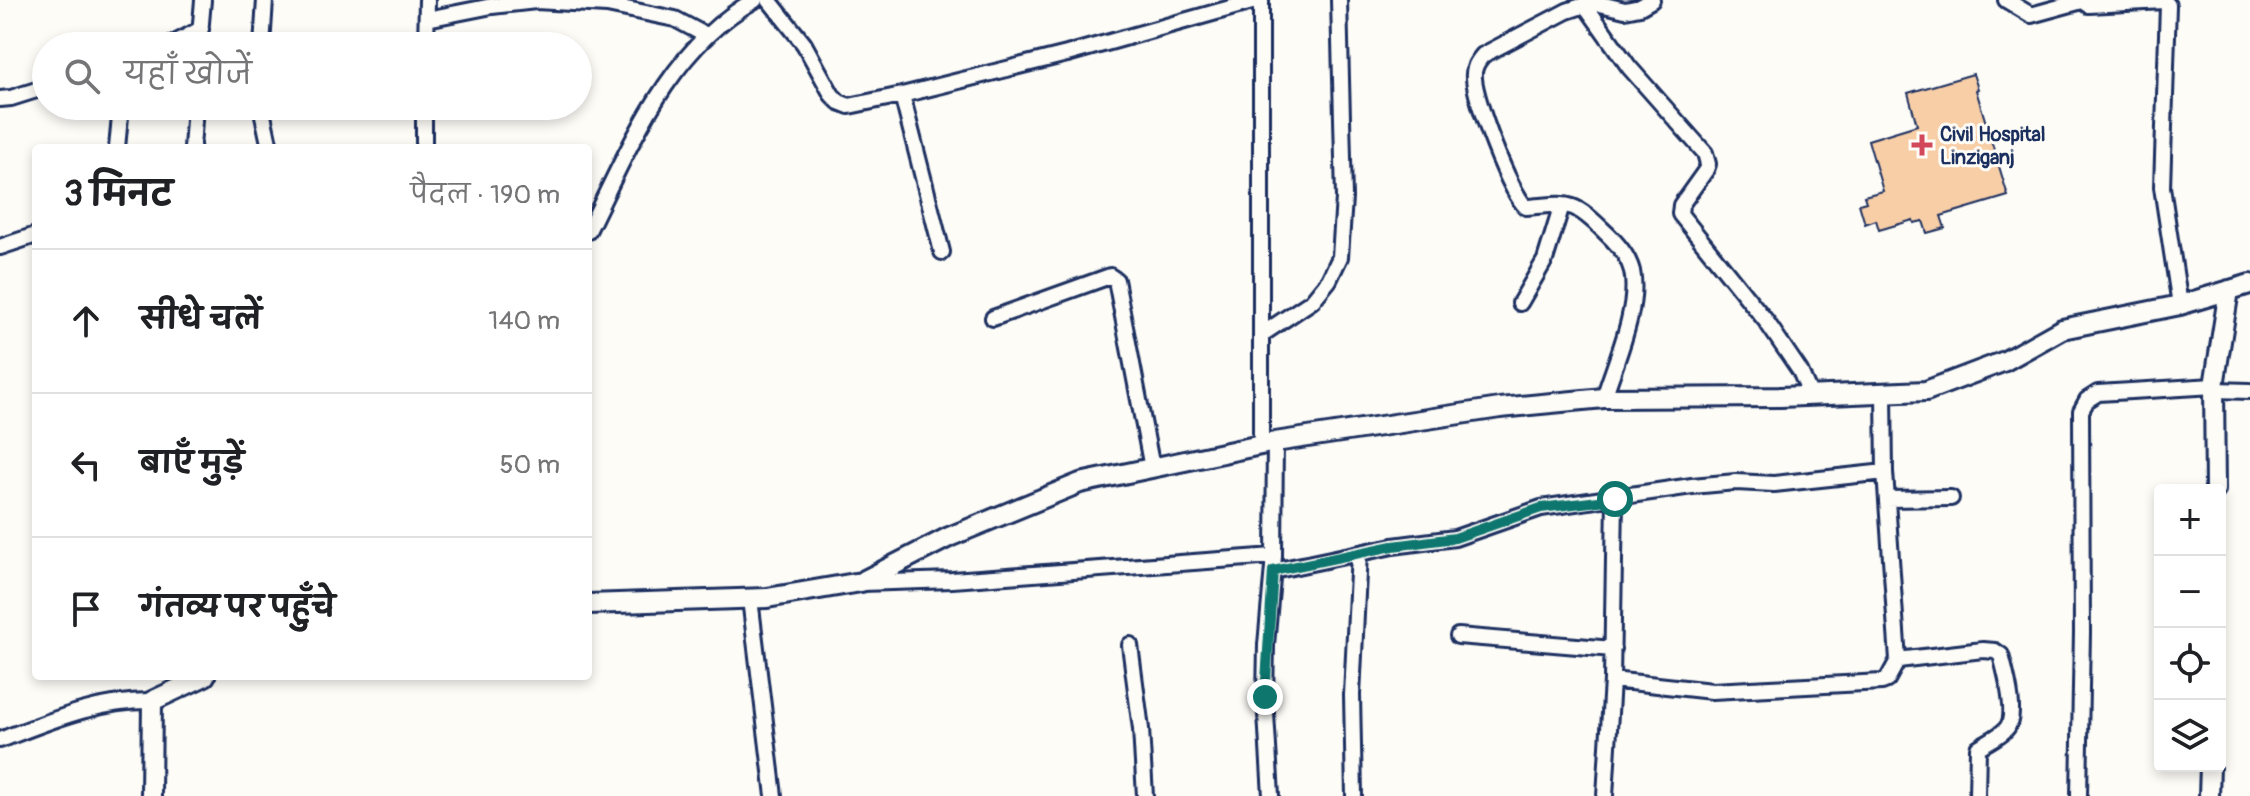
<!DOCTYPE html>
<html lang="hi">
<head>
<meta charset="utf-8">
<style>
  body { margin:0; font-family:Pangolin,"Playpen Sans Deva",sans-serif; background:#f2f2f2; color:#202124 }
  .controls { position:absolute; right:24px; bottom:24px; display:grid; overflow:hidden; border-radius:8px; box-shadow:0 4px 12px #0003 }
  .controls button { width:72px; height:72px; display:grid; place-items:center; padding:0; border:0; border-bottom:2px solid #e0e0e0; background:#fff; color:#202124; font:40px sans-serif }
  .stop { position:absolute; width:24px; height:24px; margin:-18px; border:6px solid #0f766e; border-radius:50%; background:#fff }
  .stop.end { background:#0f766e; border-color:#fff; box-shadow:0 2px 8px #0008 }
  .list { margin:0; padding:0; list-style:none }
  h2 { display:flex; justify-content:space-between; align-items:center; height:104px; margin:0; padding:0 32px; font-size:34px }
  h2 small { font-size:26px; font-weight:400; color:#757577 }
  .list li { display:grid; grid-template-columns:52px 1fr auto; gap:24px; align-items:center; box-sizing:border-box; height:144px; padding:0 32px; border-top:2px solid #e0e0e0 }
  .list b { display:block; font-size:30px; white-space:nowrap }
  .list em { font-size:26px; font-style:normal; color:#757577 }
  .icon { flex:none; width:44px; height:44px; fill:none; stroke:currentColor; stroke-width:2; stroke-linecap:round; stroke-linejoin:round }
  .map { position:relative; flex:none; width:2250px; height:796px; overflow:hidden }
  .search { position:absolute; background:#fff; box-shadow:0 4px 12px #0003; left:32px; top:32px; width:560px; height:88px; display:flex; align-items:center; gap:20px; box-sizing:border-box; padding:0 28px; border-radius:44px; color:#757577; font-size:30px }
  .panel { position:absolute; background:#fff; box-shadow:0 4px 12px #0003; left:32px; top:144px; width:560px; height:536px; border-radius:8px }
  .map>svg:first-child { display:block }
</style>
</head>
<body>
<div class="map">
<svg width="2250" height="796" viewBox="0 0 2250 796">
  <rect width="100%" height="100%" fill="#fdfcf7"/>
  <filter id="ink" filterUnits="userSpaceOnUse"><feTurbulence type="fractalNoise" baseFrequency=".0125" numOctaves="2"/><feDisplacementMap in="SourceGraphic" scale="16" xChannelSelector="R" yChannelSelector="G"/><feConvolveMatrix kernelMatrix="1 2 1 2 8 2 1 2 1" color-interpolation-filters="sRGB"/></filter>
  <g filter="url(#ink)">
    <path fill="#f8cea7" stroke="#1b2f5e" stroke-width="2" d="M1973,74L1978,89L1976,90L2008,196L1941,216L1945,228L1927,233L1923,221L1914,223L1913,220L1879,230L1876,220L1865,224L1859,204L1866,202L1864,196L1883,191L1868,140L1917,125L1908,93Z"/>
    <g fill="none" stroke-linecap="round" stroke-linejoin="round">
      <defs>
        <path id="minor" d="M769,0L804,44L832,95L839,102L849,106L902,95
          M2006,0L2031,15L2082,1
          M2082,0L2089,5L2164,1L2168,5L2162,187L2180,305
          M1585,5L1629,67L1705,153L1708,164L1706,170L1681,205L1680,214L1766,321L1800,371L1811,396
          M427,19L492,6L536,1L607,5L675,19L707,36
          M169,46L201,29
          M199,46L203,0
          M262,46L265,0
          M426,46L427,0
          M0,99L11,98L46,87
          M261,106L270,148
          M117,148L121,106
          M192,148L195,106
          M424,148V106
          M588,231C630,147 669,47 755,0
          M0,247L36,235
          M942,252L902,95L1067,54L1259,0
          M1520,303L1545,260L1562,205
          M993,318L1110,276L1116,280L1152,468
          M1261,335L1312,301L1329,280L1340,257L1344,198L1339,0
          M2215,390L2250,391
          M1604,398C1615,362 1640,308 1632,271C1628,255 1615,241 1604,231C1571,199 1570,204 1526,207C1510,193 1475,100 1474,78C1473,68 1477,62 1483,55L1567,11L1585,5L1592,2L1625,10L1640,7L1652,0
          M1261,444V0
          M1887,499L1951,498
          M1273,571L1393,546L1455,538L1541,508L1692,486L1736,482L1774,484L1885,472
          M862,583L952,580L1274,556
          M750,599L774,796
          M1458,636L1613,649
          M1130,645L1141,729L1145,796
          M1898,660L1983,650L1995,651L2001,655C2005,671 2019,718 2005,730C1997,738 1986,742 1978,748L1977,796
          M1612,680L1712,691L1882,682L1887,680L1898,660L1885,472L1884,393
          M0,740C50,721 98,700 152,701
          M1271,796L1265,697L1266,645L1274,556L1275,442
          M1354,796L1352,695L1359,553
          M1605,796L1612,680L1615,499
          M2079,796L2082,632L2081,411L2087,400L2098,393L2214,386"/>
        <path id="tertiary" d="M2215,490L2214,386L2229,290
          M588,604L767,598L861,582L949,537L1080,483L1275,442L1500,408L1604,398L1780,397L1926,391L2005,361L2062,329L2180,305L2250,284
          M151,796L152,701L205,676
          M2209,796L2210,766"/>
      </defs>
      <use href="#minor" stroke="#1b2f5e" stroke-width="20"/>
      <use href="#tertiary" stroke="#1b2f5e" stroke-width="24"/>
      <use href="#minor" stroke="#fdfcf7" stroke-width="14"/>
      <use href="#tertiary" stroke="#fdfcf7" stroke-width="18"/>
    </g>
  </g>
  <g fill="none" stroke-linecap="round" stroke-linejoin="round" filter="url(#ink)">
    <path stroke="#0f766e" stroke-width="10" d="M1265,697L1273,571L1393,546L1455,538L1541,508L1615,499"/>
  </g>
  <path fill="#d1495b" stroke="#fdfcf7" stroke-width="3" d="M1918 133h8v8h8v8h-8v8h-8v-8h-8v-8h8z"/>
  <g text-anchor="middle" stroke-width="6" stroke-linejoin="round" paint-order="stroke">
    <g font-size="20" font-weight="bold" fill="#1b2f5e" stroke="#fdfcf7" text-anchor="start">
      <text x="1940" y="141">Civil Hospital<tspan x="1940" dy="23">Linziganj</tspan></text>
    </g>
  </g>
</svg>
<div class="controls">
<button>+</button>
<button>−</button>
<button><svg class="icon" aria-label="locate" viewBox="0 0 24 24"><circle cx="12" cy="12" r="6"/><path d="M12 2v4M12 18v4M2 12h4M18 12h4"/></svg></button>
<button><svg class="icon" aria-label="layers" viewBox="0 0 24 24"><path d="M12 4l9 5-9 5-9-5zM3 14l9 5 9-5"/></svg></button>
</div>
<div class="stop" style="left:1615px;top:499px"></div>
<div class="stop end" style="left:1265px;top:697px"></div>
<div class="search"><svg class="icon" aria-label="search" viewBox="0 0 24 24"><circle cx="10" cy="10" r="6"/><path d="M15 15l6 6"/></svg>यहाँ खोजें</div>
<section class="panel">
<h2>3 मिनट<small>पैदल · 190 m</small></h2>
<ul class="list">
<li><svg class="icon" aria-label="ahead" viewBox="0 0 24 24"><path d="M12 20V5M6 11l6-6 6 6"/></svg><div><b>सीधे चलें</b></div><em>140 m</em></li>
<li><svg class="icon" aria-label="left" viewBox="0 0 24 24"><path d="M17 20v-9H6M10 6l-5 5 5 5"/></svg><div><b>बाएँ मुड़ें</b></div><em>50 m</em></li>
<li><svg class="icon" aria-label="arrive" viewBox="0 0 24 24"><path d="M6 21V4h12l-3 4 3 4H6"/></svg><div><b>गंतव्य पर पहुँचे</b></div></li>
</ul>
</section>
</div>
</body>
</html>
